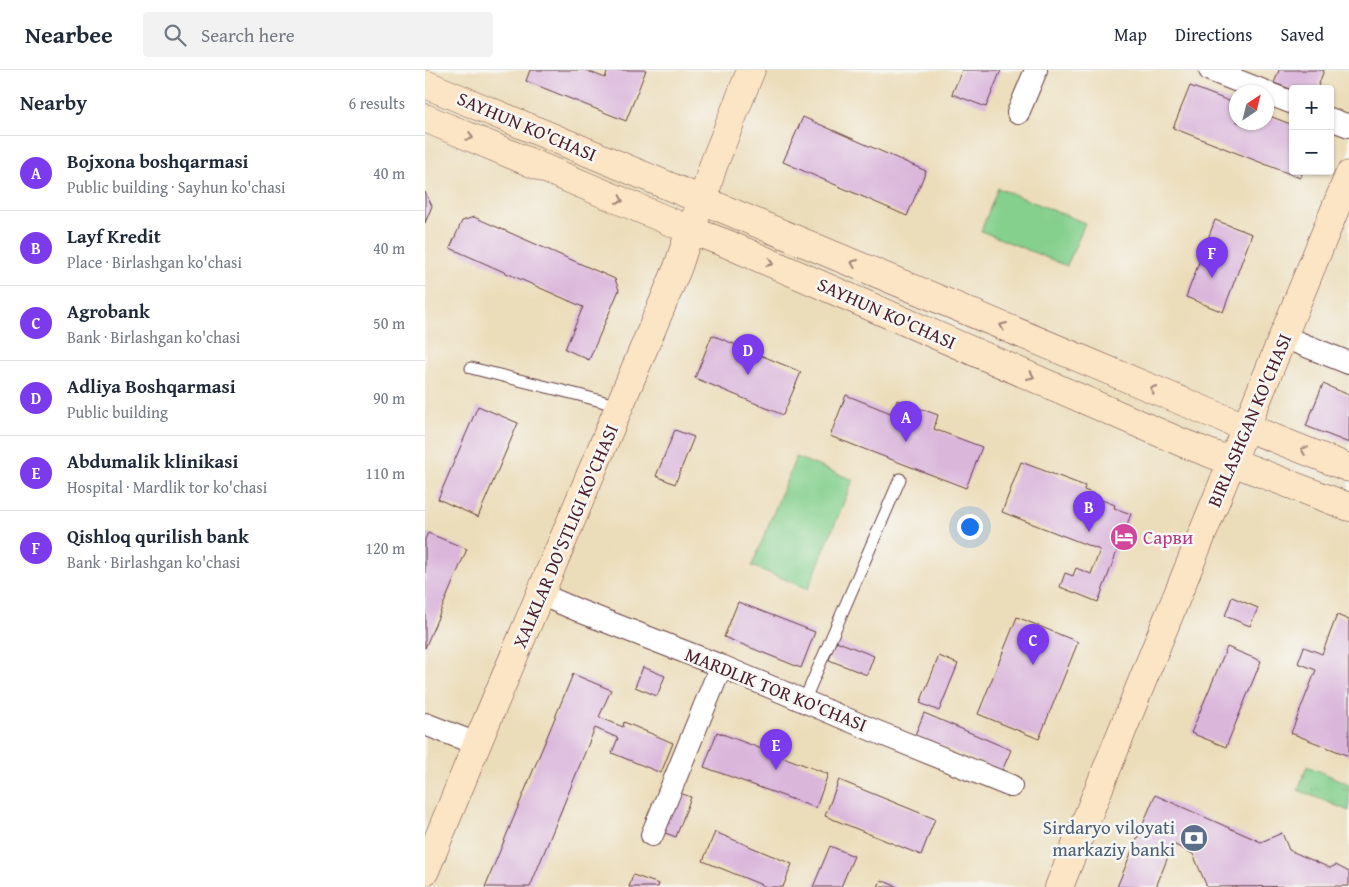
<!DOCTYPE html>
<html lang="en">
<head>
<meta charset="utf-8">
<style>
  body { margin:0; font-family:"Gentium Book Plus",serif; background:#f2f2f3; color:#1f2937 }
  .controls { position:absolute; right:15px; top:15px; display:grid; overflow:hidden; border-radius:5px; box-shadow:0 1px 4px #0004 }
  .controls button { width:45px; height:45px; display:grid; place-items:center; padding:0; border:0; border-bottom:1px solid #e0e1e3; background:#fff; color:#1f2937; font:25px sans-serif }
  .compass { position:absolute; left:804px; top:15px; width:45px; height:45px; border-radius:50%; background:#fff; box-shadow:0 1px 4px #0004; rotate:35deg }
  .you { position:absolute; left:544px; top:456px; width:18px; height:18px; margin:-12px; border:4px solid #fff; border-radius:50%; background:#1a73e8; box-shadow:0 0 0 8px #1a73e833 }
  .badge { display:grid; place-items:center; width:32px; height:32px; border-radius:50%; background:#7c3aed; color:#fff; font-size:16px; font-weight:700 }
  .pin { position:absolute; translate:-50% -41px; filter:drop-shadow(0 1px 2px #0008) }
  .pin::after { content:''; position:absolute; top:26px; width:18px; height:15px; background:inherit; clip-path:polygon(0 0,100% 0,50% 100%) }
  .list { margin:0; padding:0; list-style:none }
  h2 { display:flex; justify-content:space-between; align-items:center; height:65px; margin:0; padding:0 20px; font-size:21px }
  h2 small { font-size:16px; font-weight:400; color:#747a83 }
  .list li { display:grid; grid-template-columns:32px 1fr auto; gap:15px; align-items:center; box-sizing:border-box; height:75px; padding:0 20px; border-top:1px solid #e0e1e3 }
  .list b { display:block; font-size:19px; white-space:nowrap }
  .list p { margin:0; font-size:16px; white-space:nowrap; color:#747a83 }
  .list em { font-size:16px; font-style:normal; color:#747a83 }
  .icon { flex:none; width:28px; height:28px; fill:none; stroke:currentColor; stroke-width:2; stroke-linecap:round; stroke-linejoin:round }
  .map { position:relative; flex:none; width:924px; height:817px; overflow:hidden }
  header { display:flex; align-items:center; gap:30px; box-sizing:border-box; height:70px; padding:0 25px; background:#fff; border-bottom:1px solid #e0e1e3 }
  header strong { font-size:24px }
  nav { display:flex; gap:28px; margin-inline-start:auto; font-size:18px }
  .search { width:350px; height:45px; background:#f2f2f3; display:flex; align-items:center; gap:12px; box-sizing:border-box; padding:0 18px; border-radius:5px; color:#747a83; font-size:19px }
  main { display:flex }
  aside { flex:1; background:#fff }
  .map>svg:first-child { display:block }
</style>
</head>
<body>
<header>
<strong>Nearbee</strong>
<div class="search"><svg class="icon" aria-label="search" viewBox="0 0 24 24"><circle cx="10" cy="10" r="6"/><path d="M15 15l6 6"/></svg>Search here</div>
<nav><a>Map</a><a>Directions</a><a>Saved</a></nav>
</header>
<main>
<aside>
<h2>Nearby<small>6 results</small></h2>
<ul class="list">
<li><span class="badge">A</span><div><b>Bojxona boshqarmasi</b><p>Public building · Sayhun ko'chasi</p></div><em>40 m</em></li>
<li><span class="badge">B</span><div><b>Layf Kredit</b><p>Place · Birlashgan ko'chasi</p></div><em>40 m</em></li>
<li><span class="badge">C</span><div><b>Agrobank</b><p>Bank · Birlashgan ko'chasi</p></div><em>50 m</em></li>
<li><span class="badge">D</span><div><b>Adliya Boshqarmasi</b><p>Public building</p></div><em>90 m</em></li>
<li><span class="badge">E</span><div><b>Abdumalik klinikasi</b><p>Hospital · Mardlik tor ko'chasi</p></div><em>110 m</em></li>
<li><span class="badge">F</span><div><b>Qishloq qurilish bank</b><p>Bank · Birlashgan ko'chasi</p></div><em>120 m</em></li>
</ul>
</aside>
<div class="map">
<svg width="924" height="817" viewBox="0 0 924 817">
  <defs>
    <pattern id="grass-tufts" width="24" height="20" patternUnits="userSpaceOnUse" patternTransform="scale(1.25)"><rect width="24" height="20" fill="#85d08d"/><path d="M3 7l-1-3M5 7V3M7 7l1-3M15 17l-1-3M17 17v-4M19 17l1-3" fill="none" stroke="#74b27a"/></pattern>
  </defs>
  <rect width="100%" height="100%" fill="#f6f6f2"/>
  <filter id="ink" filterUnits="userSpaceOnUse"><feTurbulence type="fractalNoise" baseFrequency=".02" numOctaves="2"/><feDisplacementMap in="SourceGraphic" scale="10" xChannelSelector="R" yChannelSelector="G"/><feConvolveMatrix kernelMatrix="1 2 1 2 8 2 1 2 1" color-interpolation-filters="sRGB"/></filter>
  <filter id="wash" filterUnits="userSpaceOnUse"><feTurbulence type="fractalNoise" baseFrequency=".0096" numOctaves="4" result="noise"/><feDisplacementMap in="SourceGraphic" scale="20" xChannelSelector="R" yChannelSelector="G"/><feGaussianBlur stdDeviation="1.12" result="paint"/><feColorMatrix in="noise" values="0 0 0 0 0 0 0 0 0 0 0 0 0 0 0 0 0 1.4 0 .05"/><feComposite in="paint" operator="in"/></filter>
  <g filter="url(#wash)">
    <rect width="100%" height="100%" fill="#ecddba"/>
    <path fill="url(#grass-tufts)" stroke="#68785c" d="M882,696L924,714V741L873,720Z"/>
    <path fill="#85d08d" stroke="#68785c" d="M573,118L660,153L642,196L556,161Z
      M371,387L428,410L383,519L327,496Z"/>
    <g id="blocks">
      <path fill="#dab6db" d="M105,0H160L180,8L183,0H221L201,51L101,11Z
        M537,0H576L561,37L527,24Z
        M854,0H899L892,19H868V20L849,13Z
        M765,16L812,34V52H842V45L868,55V101H878L875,108L748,58Z
        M378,47L501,101L482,146L358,92Z
        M0,122L7,136L0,153Z
        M49,147L190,209L194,220L164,290L140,279L158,237L25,178L37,151Z
        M790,150L827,164L798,242L761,227Z
        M287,265L376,302L358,345L270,308Z
        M898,314L924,325V373L881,356Z
        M421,325L468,344L472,330L513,345L509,359L557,377L541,418L405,366Z
        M53,336L93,353L53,447L13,429Z
        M250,360L269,367L250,414L231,406Z
        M596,392L660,416L659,420L675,426L674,429L690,435L689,438L706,444L673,532L635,517L640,503L648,506L651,498L666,504L675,480L577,442Z
        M3,463L42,479L0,578V469Z
        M807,527L833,538L825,556L800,546Z
        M313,532L390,562L376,598L299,567Z
        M912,545L924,550V686L866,663L891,600L873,593L879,577L897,584Z
        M592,547L653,572L614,669L553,644Z
        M411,571L449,586L442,605L404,590Z
        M802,577L836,591L801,677L766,663Z
        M514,586L533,594L514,641L495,633Z
        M218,597L240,606L232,626L210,617Z
        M148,604L186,620L174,647L198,657L199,652L248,673L236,703L187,683L193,668L170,658L105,817H60Z
        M499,643L586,680L577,701L490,665Z
        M292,662L403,704L391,738L279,697Z
        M414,710L510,749L496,785L400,746Z
        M249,721L266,727L251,767L235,761Z
        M730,725L836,772L857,763L864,780L905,798L911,795L924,802V816L782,817L768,784L748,774L731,817H692Z
        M290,762L367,794L358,817H342L278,791Z
        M405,776L429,786L416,817H388Z
        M208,805L234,814L233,817H204Z
        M456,810L473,817H453Z"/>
    </g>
  </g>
  <g filter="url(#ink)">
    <use href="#blocks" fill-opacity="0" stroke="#623c40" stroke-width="1"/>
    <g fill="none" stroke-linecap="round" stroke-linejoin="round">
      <defs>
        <path id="lane" d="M46,298L154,325L194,336
          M379,631L475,409"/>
        <path id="street" d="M785,0L841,22
          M842,23L868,33
          M593,43L611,0
          M905,49L924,56
          M859,267L924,293
          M115,524L157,542L296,596L445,659L586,716
          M0,654L52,674
          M227,765L296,596"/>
        <path id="secondary" d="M0,14L783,342L924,398
          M0,48L265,160L300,173L758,373L924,437
          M0,801L52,674L253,197L265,160L278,130L288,96L326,0
          M634,817C729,579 828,343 924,105"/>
      </defs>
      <use href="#lane" stroke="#623c40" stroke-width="13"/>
      <use href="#street" stroke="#623c40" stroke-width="24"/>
      <use href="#secondary" stroke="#623c40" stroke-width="29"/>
      <use href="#lane" stroke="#fff" stroke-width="11"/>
      <use href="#street" stroke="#fff" stroke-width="22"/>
      <use href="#secondary" stroke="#fce5c4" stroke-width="28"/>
    </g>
    <defs><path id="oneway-chevron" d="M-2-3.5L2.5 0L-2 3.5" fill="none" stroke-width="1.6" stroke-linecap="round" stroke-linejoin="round" transform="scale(1.25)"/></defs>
    <g stroke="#a38278">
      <use href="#oneway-chevron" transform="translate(45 67) rotate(23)"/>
      <use href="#oneway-chevron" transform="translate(195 130) rotate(23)"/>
      <use href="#oneway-chevron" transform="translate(345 193) rotate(24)"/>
      <use href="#oneway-chevron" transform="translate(429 193) rotate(-157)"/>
      <use href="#oneway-chevron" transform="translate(578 256) rotate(-157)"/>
      <use href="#oneway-chevron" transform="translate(606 306) rotate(24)"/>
      <use href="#oneway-chevron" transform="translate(728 319) rotate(-157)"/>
      <use href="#oneway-chevron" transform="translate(879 380) rotate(-159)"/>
    </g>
  </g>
  <defs>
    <symbol id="hotel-disc" viewBox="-11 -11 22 22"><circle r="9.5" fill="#d1479c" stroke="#f6f6f2"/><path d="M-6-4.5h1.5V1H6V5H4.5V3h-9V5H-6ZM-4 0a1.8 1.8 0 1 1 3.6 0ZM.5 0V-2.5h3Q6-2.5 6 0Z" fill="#fff"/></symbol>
    <symbol id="bank-disc" viewBox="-11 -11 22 22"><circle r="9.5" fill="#5c6f8a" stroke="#f6f6f2"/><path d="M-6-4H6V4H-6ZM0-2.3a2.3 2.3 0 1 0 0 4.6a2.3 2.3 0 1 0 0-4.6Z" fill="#fff"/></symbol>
  </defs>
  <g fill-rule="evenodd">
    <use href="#hotel-disc" x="683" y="451" width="32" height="32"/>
    <use href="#bank-disc" x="753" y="752" width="32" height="32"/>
  </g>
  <g text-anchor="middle" stroke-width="5" stroke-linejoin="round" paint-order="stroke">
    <g font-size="19" fill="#4a1f2b" stroke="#f6f6f2">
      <text transform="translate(102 56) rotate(23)" y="7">SAYHUN KO'CHASI</text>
      <text transform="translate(462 243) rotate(24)" y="7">SAYHUN KO'CHASI</text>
      <text transform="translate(824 350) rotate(-67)" y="7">BIRLASHGAN KO'CHASI</text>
      <text transform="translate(140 466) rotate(-67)" y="7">XALKLAR DO'STLIGI KO'CHASI</text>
      <text transform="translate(351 619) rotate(22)" y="7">MARDLIK TOR KO'CHASI</text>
    </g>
    <g font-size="19" fill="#b23c85" stroke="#f6f6f2" text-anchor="start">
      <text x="718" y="474">Сарви</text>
    </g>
    <g font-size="19" fill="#4e5e75" stroke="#f6f6f2" text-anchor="end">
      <text x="750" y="764">Sirdaryo viloyati<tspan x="750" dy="22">markaziy banki</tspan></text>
    </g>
  </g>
</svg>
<div class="controls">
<button>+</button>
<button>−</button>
</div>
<svg class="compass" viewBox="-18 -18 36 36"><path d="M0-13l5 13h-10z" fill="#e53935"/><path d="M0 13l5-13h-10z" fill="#747a83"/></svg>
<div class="you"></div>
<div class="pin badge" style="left:481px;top:372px">A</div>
<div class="pin badge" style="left:664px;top:462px">B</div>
<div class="pin badge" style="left:608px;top:595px">C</div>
<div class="pin badge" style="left:323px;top:305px">D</div>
<div class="pin badge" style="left:351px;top:700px">E</div>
<div class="pin badge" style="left:787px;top:208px">F</div>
</div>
</main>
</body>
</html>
